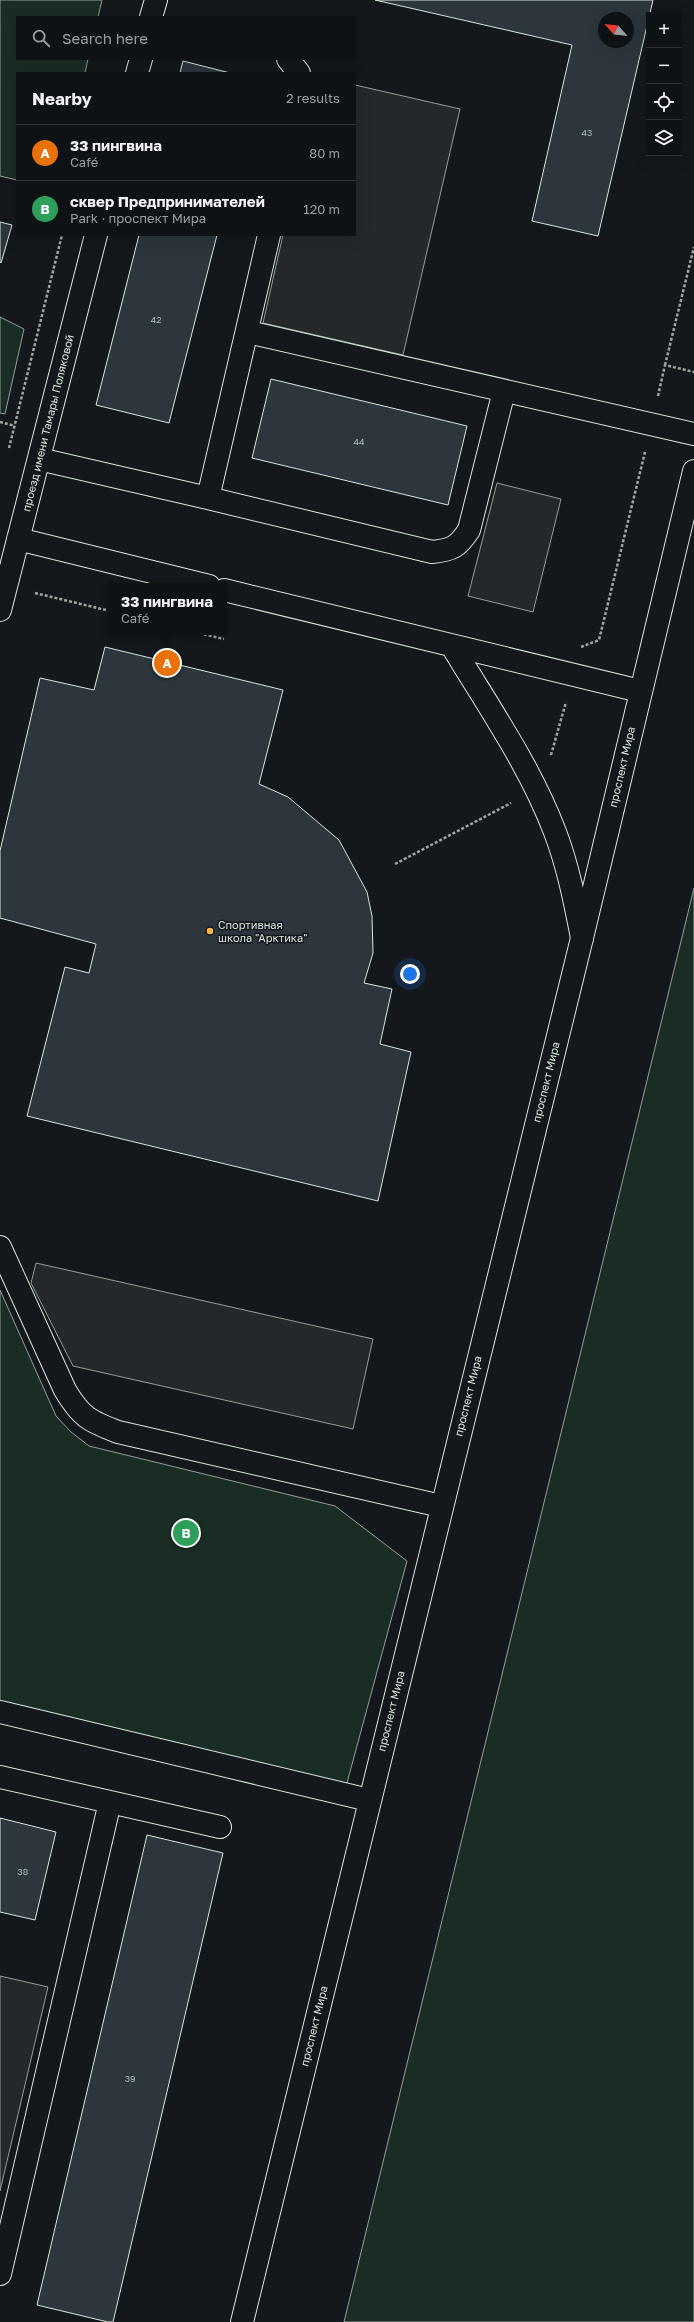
<!DOCTYPE html>
<html lang="en">
<head>
<meta charset="utf-8">
<style>
  body { margin:0; font-family:"Golos Text",sans-serif; background:#181b1e; color:#f1f3f6 }
  .controls { position:absolute; right:12px; top:12px; display:grid; overflow:hidden; border-radius:0px; box-shadow:0 4px 16px #0002 }
  .controls button { width:36px; height:36px; display:grid; place-items:center; padding:0; border:0; border-bottom:1px solid #2f3234; background:#0f1215; color:#f1f3f6; font:20px sans-serif }
  .compass { position:absolute; left:598px; top:12px; width:36px; height:36px; border-radius:50%; background:#0f1215; box-shadow:0 4px 16px #0002; rotate:297deg }
  .you { position:absolute; left:410px; top:974px; width:14px; height:14px; margin:-10px; border:3px solid #fff; border-radius:50%; background:#1a73e8; box-shadow:0 0 0 6px #1a73e833 }
  .badge { display:grid; place-items:center; width:26px; height:26px; border-radius:50%; background:#1a73e8; color:#fff; font-size:13px; font-weight:700 }
  .pin { position:absolute; translate:-50% -50%; border:2px solid #fff; box-shadow:0 1px 4px #0006 }
  .popup { position:absolute; left:107px; top:583px; width:120px; height:52px; box-sizing:border-box; display:grid; place-content:center; border-radius:0px; background:#0f1215; filter:drop-shadow(0 1px 3px #0005); font-size:13px; white-space:nowrap; color:#9b9ea0 }
  .popup b { font-size:15px; color:#f1f3f6 }
  .popup::after { content:''; position:absolute; left:50%; top:100%; margin-left:-8px; border:8px solid transparent; border-top-color:#0f1215 }
  .list { margin:0; padding:0; list-style:none }
  h2 { display:flex; justify-content:space-between; align-items:center; height:52px; margin:0; padding:0 16px; font-size:17px }
  h2 small { font-size:13px; font-weight:400; color:#9b9ea0 }
  .list li { display:grid; grid-template-columns:26px 1fr auto; gap:12px; align-items:center; box-sizing:border-box; height:56px; padding:0 16px; border-top:1px solid #2f3234 }
  .list b { display:block; font-size:15px; white-space:nowrap }
  .list p { margin:0; font-size:13px; white-space:nowrap; color:#9b9ea0 }
  .list em { font-size:13px; font-style:normal; color:#9b9ea0 }
  .icon { flex:none; width:22px; height:22px; fill:none; stroke:currentColor; stroke-width:2; stroke-linecap:round; stroke-linejoin:round }
  .map { position:relative; flex:none; width:694px; height:2322px; overflow:hidden }
  .search { position:absolute; background:#0f1215; box-shadow:0 4px 16px #0002; left:16px; top:16px; width:340px; height:44px; display:flex; align-items:center; gap:10px; box-sizing:border-box; padding:0 14px; border-radius:0px; color:#9b9ea0; font-size:15px }
  .panel { position:absolute; background:#0f1215; box-shadow:0 4px 16px #0002; left:16px; top:72px; width:340px; height:164px; border-radius:0px }
  .map>svg:first-child { display:block }
</style>
</head>
<body>
<div class="map">
<svg width="694" height="2322" viewBox="0 0 694 2322">
  <rect width="100%" height="100%" fill="#14181c"/>
  <path fill="#1a2d24" stroke="#939e99" d="M0,0H102L98,17H17V59H88L85,73H17V180L0,176Z
    M0,317L24,329L5,414L0,413Z
    M694,888V2322H344Z
    M0,1290L56,1416L71,1432L89,1446L335,1506L407,1561L344,1794L0,1712Z"/>
  <path fill="#24282b" stroke="#939e99" d="M355,85L460,109L403,355L263,323L283,235H355Z
    M497,483L561,499L533,612L468,596Z
    M36,1263L373,1339L353,1429L73,1366L31,1283Z
    M0,1976L48,1987L0,2191Z"/>
  <path fill="#2c363c" stroke="#d8e6dc" fill-rule="evenodd" d="M375,0H653L598,236L532,221L572,45ZM604,18H628V42H604Z
    M183,61L230,73H180Z
    M0,222L12,225L1,263L0,262Z
    M139,235H217L169,423L96,405Z
    M271,379L467,426L448,505L252,458Z
    M105,647L283,690L259,784L288,797L339,840L367,892L372,916L373,953L364,983L392,989L380,1044L411,1052L378,1201L27,1116L65,967L89,973L96,944L0,918V851L40,678L94,690Z
    M0,1818L56,1832L35,1920L0,1912Z
    M147,1835L223,1853L113,2322H108L37,2305Z"/>
  <g fill="none" stroke-linecap="round" stroke-linejoin="round">
    <defs>
      <path id="minor" d="M151,17L156,0
        M288,59L299,73
        M137,73L141,59
        M248,332L694,434
        M39,459L208,498L269,235
        M208,498L432,552C452,550 458,547 469,530L504,391
        M18,539L209,586
        M224,590L640,691
        M0,610L96,235
        M452,646C488,706 530,766 555,832C568,866 575,902 582,938
        M0,1247L65,1390C81,1417 89,1421 118,1432L441,1506
        M0,1712L369,1800
        M0,1777L220,1827
        M0,2274L110,1802"/>
      <path id="major" d="M242,2322L582,938L694,471"/>
    </defs>
    <use href="#minor" stroke="#d8e6dc" stroke-width="24"/>
    <use href="#major" stroke="#d8e6dc" stroke-width="24"/>
    <path stroke="#9da8a2" stroke-width="2.5" stroke-dasharray="3 2" stroke-linecap="butt" d="M665,365L694,247
      M658,396L665,365L694,372
      M0,422L15,426
      M9,448L62,235
      M35,593L110,611
      M194,632L224,639
      M581,647L599,640L645,452
      M551,755L566,702
      M395,864L511,803"/>
    <use href="#minor" stroke="#14181c" stroke-width="22"/>
    <use href="#major" stroke="#14181c" stroke-width="22"/>
  </g>
  <circle fill="#ffb74d" stroke="#14181c" stroke-width="1.5" cx="210" cy="931" r="4"/>
  <g text-anchor="middle" stroke-width="3" stroke-linejoin="round" paint-order="stroke">
    <g font-size="9" fill="#adbab4">
      <text x="587" y="136">43</text>
      <text x="156" y="323">42</text>
      <text x="359" y="445">44</text>
      <text x="23" y="1875">38</text>
      <text x="130" y="2082">39</text>
    </g>
    <g font-size="11" fill="#d8e6dc" stroke="#14181c">
      <text transform="translate(48 423) rotate(-76)" y="4">проезд имени Тамары Поляковой</text>
      <text transform="translate(622 767) rotate(-77)" y="4">проспект Мира</text>
      <text transform="translate(546 1082) rotate(-76)" y="4">проспект Мира</text>
      <text transform="translate(468 1396) rotate(-76)" y="4">проспект Мира</text>
      <text transform="translate(391 1711) rotate(-76)" y="4">проспект Мира</text>
      <text transform="translate(314 2026) rotate(-76)" y="4">проспект Мира</text>
    </g>
    <g font-size="11" fill="#d8e6dc" stroke="#14181c" text-anchor="start">
      <text x="218" y="929">Спортивная<tspan x="218" dy="13">школа "Арктика"</tspan></text>
    </g>
  </g>
</svg>
<div class="controls">
<button>+</button>
<button>−</button>
<button><svg class="icon" aria-label="locate" viewBox="0 0 24 24"><circle cx="12" cy="12" r="6"/><path d="M12 2v4M12 18v4M2 12h4M18 12h4"/></svg></button>
<button><svg class="icon" aria-label="layers" viewBox="0 0 24 24"><path d="M12 4l9 5-9 5-9-5zM3 14l9 5 9-5"/></svg></button>
</div>
<svg class="compass" viewBox="-18 -18 36 36"><path d="M0-13l5 13h-10z" fill="#e53935"/><path d="M0 13l5-13h-10z" fill="#9b9ea0"/></svg>
<div class="you"></div>
<div class="pin badge" style="left:167px;top:663px;background:#e8710a">A</div>
<div class="popup"><b>33 пингвина</b>Café</div>
<div class="pin badge" style="left:186px;top:1533px;background:#2e9e5b">B</div>
<div class="search"><svg class="icon" aria-label="search" viewBox="0 0 24 24"><circle cx="10" cy="10" r="6"/><path d="M15 15l6 6"/></svg>Search here</div>
<section class="panel">
<h2>Nearby<small>2 results</small></h2>
<ul class="list">
<li><span class="badge" style="background:#e8710a">A</span><div><b>33 пингвина</b><p>Café</p></div><em>80 m</em></li>
<li><span class="badge" style="background:#2e9e5b">B</span><div><b>сквер Предпринимателей</b><p>Park · проспект Мира</p></div><em>120 m</em></li>
</ul>
</section>
</div>
</body>
</html>
